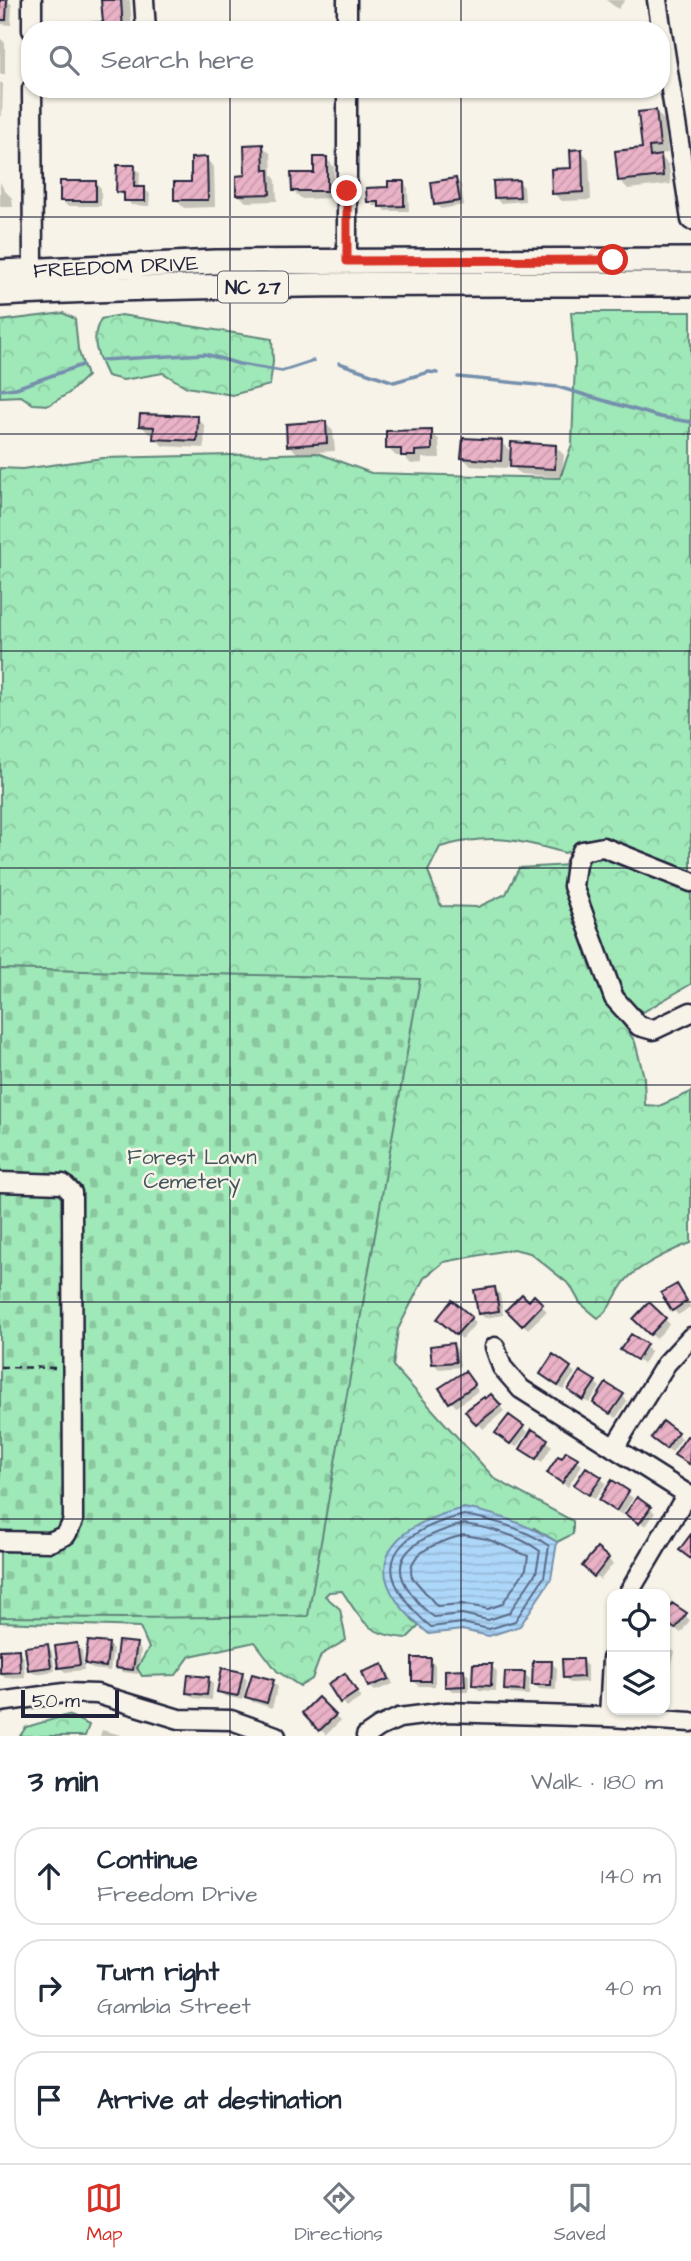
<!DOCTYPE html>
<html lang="en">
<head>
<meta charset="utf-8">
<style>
  body { margin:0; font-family:"Architects Daughter",sans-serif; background:#f2f2f3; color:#1f2937 }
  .controls { position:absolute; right:21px; bottom:21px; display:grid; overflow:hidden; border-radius:14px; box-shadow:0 2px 5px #0004 }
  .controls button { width:63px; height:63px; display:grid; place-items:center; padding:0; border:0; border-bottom:2px solid #e0e1e3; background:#fff; color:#1f2937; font:35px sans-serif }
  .scale { position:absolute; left:21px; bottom:18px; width:98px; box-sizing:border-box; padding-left:7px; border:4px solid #22223b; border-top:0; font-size:19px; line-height:24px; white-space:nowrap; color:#22223b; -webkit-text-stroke:5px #f7f3e8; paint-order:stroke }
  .stop { position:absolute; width:21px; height:21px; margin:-16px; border:5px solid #d93025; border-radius:50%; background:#fff }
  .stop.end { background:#d93025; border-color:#fff; box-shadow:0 2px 7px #0008 }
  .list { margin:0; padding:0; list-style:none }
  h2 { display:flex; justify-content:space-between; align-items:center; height:91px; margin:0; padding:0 28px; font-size:30px }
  h2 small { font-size:23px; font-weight:400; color:#747a83 }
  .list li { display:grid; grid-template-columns:46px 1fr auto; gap:21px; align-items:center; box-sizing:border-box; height:98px; margin:0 14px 14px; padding:0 14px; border:2px solid #e0e1e3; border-radius:28px }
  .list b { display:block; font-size:26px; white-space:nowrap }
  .list p { margin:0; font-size:23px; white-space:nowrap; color:#747a83 }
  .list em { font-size:23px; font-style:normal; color:#747a83 }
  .icon { flex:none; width:38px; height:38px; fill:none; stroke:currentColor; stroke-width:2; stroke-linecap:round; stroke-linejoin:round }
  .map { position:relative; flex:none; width:691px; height:1736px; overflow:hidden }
  .search { position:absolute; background:#fff; box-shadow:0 2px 5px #0004; left:21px; right:21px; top:21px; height:77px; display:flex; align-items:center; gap:18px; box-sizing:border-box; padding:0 24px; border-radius:28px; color:#747a83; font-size:26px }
  .sheet { height:427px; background:#fff }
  nav { display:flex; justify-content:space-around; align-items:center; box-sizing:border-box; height:98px; border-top:2px solid #e0e1e3; background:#fff; font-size:19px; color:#747a83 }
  nav a { display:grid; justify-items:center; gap:4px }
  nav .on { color:#d93025 }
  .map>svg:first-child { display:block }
</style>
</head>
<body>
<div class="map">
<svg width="691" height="1736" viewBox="0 0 691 1736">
  <defs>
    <pattern id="forest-crowns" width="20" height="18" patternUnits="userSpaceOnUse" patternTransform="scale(1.75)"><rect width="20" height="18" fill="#9fe8b8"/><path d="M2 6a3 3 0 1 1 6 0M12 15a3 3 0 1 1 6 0" fill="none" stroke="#89c79f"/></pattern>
    <pattern id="cemetery-stones" width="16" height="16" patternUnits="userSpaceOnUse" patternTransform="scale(1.75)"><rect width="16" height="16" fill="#9fe8b8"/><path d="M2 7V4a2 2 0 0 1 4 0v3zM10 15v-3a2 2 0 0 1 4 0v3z" fill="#89c79f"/></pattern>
    <pattern id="water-rules" width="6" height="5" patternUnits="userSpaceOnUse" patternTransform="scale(1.75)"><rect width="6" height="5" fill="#add7f8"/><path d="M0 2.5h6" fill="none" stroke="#95b8d6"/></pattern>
    <pattern id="building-hatch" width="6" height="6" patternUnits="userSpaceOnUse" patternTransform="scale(1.75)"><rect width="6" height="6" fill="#eab2c6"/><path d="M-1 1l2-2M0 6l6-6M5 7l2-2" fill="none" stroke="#c899ab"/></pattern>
  </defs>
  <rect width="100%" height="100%" fill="#f7f3e8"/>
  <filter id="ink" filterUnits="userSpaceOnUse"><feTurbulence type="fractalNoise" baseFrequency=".0143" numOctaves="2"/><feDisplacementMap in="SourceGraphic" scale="14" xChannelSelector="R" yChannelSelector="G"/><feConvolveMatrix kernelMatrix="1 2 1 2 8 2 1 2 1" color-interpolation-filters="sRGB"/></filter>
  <g filter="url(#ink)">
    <path fill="url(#forest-crowns)" stroke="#60857a" stroke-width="2" d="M571,312H691V874L592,841L565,853C517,839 489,833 440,847L428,871L441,906L478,907L506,894L519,868L569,865L567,896L599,979L615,1011L635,1042L644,1077L645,1105L659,1106L691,1092V1243C674,1249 641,1265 628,1278C616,1290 613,1308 598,1318L580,1303L570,1285L530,1253L513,1249L444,1262L424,1278L398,1329L393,1366L495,1479L573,1521V1534L557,1542L534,1528L412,1620L419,1626L407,1638C367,1635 363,1622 342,1591L329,1592L325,1596L340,1609L346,1640L321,1655L312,1679L300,1686L277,1671L255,1642L190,1656L176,1675L142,1676L137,1668L149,1648L140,1627L0,1622V468L22,469L103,458L317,453L371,473L560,478L572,444L575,362Z
      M63,313L75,319L78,349L87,376L69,393L49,405L33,404L21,396L0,397V321Z
      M121,315L272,339L273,362L270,385L232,395L187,387L163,373L123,380L107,376C98,357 89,339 101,319Z
      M601,853L691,889V984L643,1012L628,1002L580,894L582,871L586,859Z
      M68,1715L89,1725L85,1736H20L26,1727Z"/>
    <path fill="url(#cemetery-stones)" stroke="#60857a" stroke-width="2" d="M0,969L420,979L308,1616L124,1618L0,1617Z"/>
    <path fill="url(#water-rules)" stroke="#758fac" stroke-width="2" d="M464,1508C498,1514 527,1524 557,1542L551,1579L520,1626L489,1636L462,1630L429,1634C355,1574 380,1529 464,1508Z"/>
    <path fill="#0003" d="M0,0H7L12,5L11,25L0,24Z
      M103,0H130L132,30H70L104,24Z
      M606,0H625L618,9Z
      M0,38L5,43V74H0Z
      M0,82L3,84L2,116H0Z
      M656,112L664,120L668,153L658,154L669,165L671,184L628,189L620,180L644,149Z
      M262,146L271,154L272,175L276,180L277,201L246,202L238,194Z
      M581,151L589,159L591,200L562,201L553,193L573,170Z
      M326,158L334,167V198L302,199L293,191L316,174Z
      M206,159L214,167L215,207L184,208L176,200L193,184Z
      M134,167L140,172L139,189H144L150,194L149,206L131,205L126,197L118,192Z
      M456,179L461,185L464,205L441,209L436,204Z
      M518,181L524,187L525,201L500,203L495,197Z
      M0,182L4,190L12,198L13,207H0Z
      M403,182L408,188L409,211H386L381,206H374L368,201Z
      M96,183L101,188V206H67L62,200Z
      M197,418L205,426L204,448L163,446L155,438V434H149L141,425Z
      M325,423L333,431L335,451L297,453L289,445Z
      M431,432L439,440L440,458H422V463L411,464L404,456H396L388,448Z
      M501,442L512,453L556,447L564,455L562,477L520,474L509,463L508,468L471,466L463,458Z
      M676,1286L691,1307L678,1315L673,1309Z
      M495,1289L500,1294L503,1315L485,1318L479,1313Z
      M534,1298L547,1311L528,1329L509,1310L529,1303Z
      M649,1305L670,1324L656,1339L636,1319Z
      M471,1318L476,1323L462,1339L444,1324Z
      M631,1336L651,1351L643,1364L623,1350Z
      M453,1345L458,1350L460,1367L439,1369L434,1364Z
      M570,1368L575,1373L563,1390L542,1374Z
      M470,1378L478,1391L456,1407L451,1401Z
      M595,1382L600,1387L589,1403L575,1395Z
      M622,1395L627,1401L616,1418L595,1402Z
      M496,1401L504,1411L483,1429L468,1411Z
      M664,1424L682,1438L672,1452L659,1443Z
      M523,1427L528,1432L516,1447L503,1437Z
      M687,1438L691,1440V1465L682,1460Z
      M547,1441L552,1446L542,1462L527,1453Z
      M567,1453L582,1465L568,1487L554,1478Z
      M600,1478L606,1483L595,1499L576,1485Z
      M612,1482L633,1498L622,1515L601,1500Z
      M650,1508L655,1513L646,1526L630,1516Z
      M608,1559L613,1564L600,1580L589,1571Z
      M673,1605L690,1620L681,1633L665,1621V1616Z
      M76,1645L82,1650L84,1670L65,1672L60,1667Z
      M108,1645L113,1650L110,1671L92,1669L87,1664Z
      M136,1645L141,1650L138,1674L122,1672L117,1667Z
      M665,1645L675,1652L671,1667L665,1666Z
      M47,1646L52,1651L55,1671L35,1674L30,1669Z
      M18,1650L23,1656L25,1677L5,1678L0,1673V1652Z
      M430,1660L435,1665V1686H419L414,1681Z
      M581,1660L587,1666V1682L570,1683L564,1677Z
      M551,1663L557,1668L556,1690L539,1689L534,1684Z
      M383,1666L388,1671L393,1684L375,1691L369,1686Z
      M491,1666L497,1671L496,1691L479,1690L474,1685Z
      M464,1671L469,1676V1691H452L447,1686Z
      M242,1674L247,1679L243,1700L224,1696L219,1691Z
      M524,1674L530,1679L529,1695L511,1694L506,1689Z
      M345,1676L361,1698L347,1707L342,1701Z
      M665,1677L668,1680L665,1696Z
      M208,1678L213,1684L212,1700L193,1698L188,1693Z
      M273,1682L278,1687L272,1708L253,1702L247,1697Z
      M318,1699L340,1721L326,1735L304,1713Z
      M102,1730L121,1735V1736H100Z"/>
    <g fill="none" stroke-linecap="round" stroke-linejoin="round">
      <path stroke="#5a6a87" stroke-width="2" d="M464,1515C493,1520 525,1528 549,1546L544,1577L515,1621L489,1629L462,1623L431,1627C421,1619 413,1610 405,1599C367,1550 422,1525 464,1515Z
        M464,1524C490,1528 519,1535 540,1551L536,1573L509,1613L488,1620L462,1614L434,1617C425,1611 418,1603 411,1593C379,1552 430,1533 464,1524Z
        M464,1535L487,1539L528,1556L526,1569L502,1604L488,1609L462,1604L437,1606L412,1577C404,1551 446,1540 464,1535Z"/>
      <path stroke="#758fac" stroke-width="3.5" d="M102,360L205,354L239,364L282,371L313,361
        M339,363L394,382L429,372L437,373
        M458,377L558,387L660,417L691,422
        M0,390L16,388L82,365"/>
    </g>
    <path fill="url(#building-hatch)" stroke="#22223b" stroke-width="2" d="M0,0H7L6,20H0Z
      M101,0H121L123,30H68V24L103,22Z
      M656,110L660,146L649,147L650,157L661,155L663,176L618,181L615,151L642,148L638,112Z
      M263,144L264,170H269L270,194L236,195V176L245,175L244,145Z
      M582,149L583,192L552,194L551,169L571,168L570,150Z
      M207,157L208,200H174V182H191V158Z
      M314,157H327V191H292L291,173H314Z
      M117,165H135L134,187H145V201H124V193L116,192Z
      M456,178L460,201L434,205L431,182Z
      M519,180L520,197L494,198L493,181Z
      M60,181H96V201H60Z
      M388,181H404V206L379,207V202H367L366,188L388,187Z
      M140,414L198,416L197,441L153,439L154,427L139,426Z
      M326,421L327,443L287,446L286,424Z
      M432,430V450L415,451V456H401V449H386V431Z
      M463,438L502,440L501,461L461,458Z
      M511,442L556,445L555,469L510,467Z
      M677,1284L687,1301L672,1311L661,1293Z
      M495,1287L499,1311L478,1314L474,1290Z
      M522,1294L529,1301L534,1295L543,1304L522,1326L506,1310Z
      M452,1300L472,1317L456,1335L437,1319Z
      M649,1302L666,1318L650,1335L633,1319Z
      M631,1334L647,1344L637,1360L620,1350Z
      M453,1343L456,1362L432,1364L430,1346Z
      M553,1354L571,1367L558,1386L540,1374Z
      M465,1371L475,1385L449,1403L439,1388Z
      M580,1371L596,1381L583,1400L568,1390Z
      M606,1383L624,1394L610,1414L593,1403Z
      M491,1394L501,1405L476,1425L465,1411L484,1397L485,1399Z
      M509,1415L524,1426L510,1444L495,1433Z
      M663,1421L678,1432L666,1449L651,1438Z
      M532,1429L548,1439L536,1459L520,1449Z
      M687,1436L691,1438L689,1464L674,1455Z
      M566,1451L578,1458L562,1483L547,1473L558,1456L562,1458Z
      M586,1467L602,1477L589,1495L574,1485Z
      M612,1480L629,1491L616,1511L599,1500Z
      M637,1497L651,1507L639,1524L625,1514Z
      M691,1534V1559L679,1550Z
      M597,1548L609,1558L594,1577L582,1566Z
      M672,1603L687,1613L675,1629L665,1622V1613Z
      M88,1641L109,1643L106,1667L85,1664Z
      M118,1641L137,1643L133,1670L115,1668Z
      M77,1643L80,1665L58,1668L55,1646Z
      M48,1644L51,1667L28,1670L25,1647Z
      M19,1649L20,1672L0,1673V1650Z
      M412,1658H431L430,1681H412Z
      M562,1659H582L583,1677L563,1678Z
      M533,1661H552L551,1685H532Z
      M383,1664L389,1679L368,1687L362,1672Z
      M473,1664H492L491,1686L472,1685Z
      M222,1668L243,1672L238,1696L217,1692Z
      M464,1669L465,1686L445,1687V1670Z
      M505,1672H525L524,1691L504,1690Z
      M345,1673L357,1692L340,1703L328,1684Z
      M252,1674L274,1680L267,1703L245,1697Z
      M188,1675L209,1677L207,1695L186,1693Z
      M318,1697L336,1715L319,1731L302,1713Z"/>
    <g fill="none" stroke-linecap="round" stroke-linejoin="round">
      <defs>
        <path id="minor" d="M144,0L146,30
          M657,0L691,220
          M32,30V0
          M347,30V0
          M32,89L33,270
          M347,261V89
          M691,882L603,847L582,851L576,864L573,886L614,998L639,1026L653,1030L691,1012
          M0,1182L63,1184L72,1193L73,1521L66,1535L50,1542L0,1541
          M495,1347L502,1367L521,1389L687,1494L628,1594
          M614,1448L666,1364L691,1337
          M0,1702L64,1693L97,1694L179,1719L231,1720L276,1736
          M609,1717L612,1659
          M366,1736L379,1727L399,1718L446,1712L609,1717L691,1722"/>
        <g id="major">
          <path id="s1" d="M0,272L215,262L691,260"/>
          <path d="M0,294C230,282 461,284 691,284"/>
        </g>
      </defs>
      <use href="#minor" stroke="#22223b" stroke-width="23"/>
      <use href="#major" stroke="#22223b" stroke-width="28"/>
      <path stroke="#22223b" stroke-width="2.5" stroke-dasharray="7 5" stroke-linecap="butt" d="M0,1367L59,1368"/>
      <use href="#minor" stroke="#f7f3e8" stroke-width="18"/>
      <use href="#major" stroke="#f7f3e8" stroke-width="23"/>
    </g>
  </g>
  <g fill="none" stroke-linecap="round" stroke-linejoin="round" filter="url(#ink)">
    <path stroke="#d93025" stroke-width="9" d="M347,191V261L613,260"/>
  </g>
  <path fill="none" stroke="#22223b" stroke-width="2" stroke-opacity="0.55" d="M230,0V30M461,0V30M230,89V1736M461,89V1736M0,217H691M0,434H691M0,651H691M0,868H691M0,1085H691M0,1302H691M0,1519H691"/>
  <g text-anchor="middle" stroke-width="5" stroke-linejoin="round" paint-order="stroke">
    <rect fill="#f7f3e8" stroke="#62616f" stroke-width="2" x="218" y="271.5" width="70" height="31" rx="5"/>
    <g font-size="19" font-weight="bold" fill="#22223b">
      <text x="253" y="294">NC 27</text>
    </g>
    <g font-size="21" fill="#22223b" stroke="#f7f3e8">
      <text dy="7" stroke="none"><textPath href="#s1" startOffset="116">FREEDOM DRIVE</textPath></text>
    </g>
    <g font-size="21" fill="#41545a" stroke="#f7f3e8">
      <text x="192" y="1164">Forest Lawn<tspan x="192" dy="24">Cemetery</tspan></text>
    </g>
  </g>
</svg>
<div class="controls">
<button><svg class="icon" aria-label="locate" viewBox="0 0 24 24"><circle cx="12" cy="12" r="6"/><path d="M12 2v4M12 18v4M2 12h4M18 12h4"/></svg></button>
<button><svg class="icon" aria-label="layers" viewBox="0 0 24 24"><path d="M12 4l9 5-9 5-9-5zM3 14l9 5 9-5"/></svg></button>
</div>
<div class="scale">50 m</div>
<div class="stop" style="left:613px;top:260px"></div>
<div class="stop end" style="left:347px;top:191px"></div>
<div class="search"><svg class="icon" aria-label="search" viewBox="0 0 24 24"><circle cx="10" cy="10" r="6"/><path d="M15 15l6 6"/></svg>Search here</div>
</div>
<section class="sheet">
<h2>3 min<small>Walk · 180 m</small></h2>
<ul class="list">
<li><svg class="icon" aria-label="ahead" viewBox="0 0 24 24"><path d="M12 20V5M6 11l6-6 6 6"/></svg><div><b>Continue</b><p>Freedom Drive</p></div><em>140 m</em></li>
<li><svg class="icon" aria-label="right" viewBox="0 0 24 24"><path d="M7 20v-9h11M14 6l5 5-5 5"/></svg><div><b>Turn right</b><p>Gambia Street</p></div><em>40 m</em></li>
<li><svg class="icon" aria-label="arrive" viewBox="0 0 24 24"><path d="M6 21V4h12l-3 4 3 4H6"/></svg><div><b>Arrive at destination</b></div></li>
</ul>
</section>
<nav>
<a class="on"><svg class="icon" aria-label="map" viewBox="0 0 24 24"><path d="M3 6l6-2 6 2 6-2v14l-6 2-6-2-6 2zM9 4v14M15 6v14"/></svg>Map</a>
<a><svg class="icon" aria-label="directions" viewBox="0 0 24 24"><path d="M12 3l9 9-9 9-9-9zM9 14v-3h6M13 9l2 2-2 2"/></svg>Directions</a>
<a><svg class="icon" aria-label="saved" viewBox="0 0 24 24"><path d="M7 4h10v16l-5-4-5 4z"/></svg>Saved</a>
</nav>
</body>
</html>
